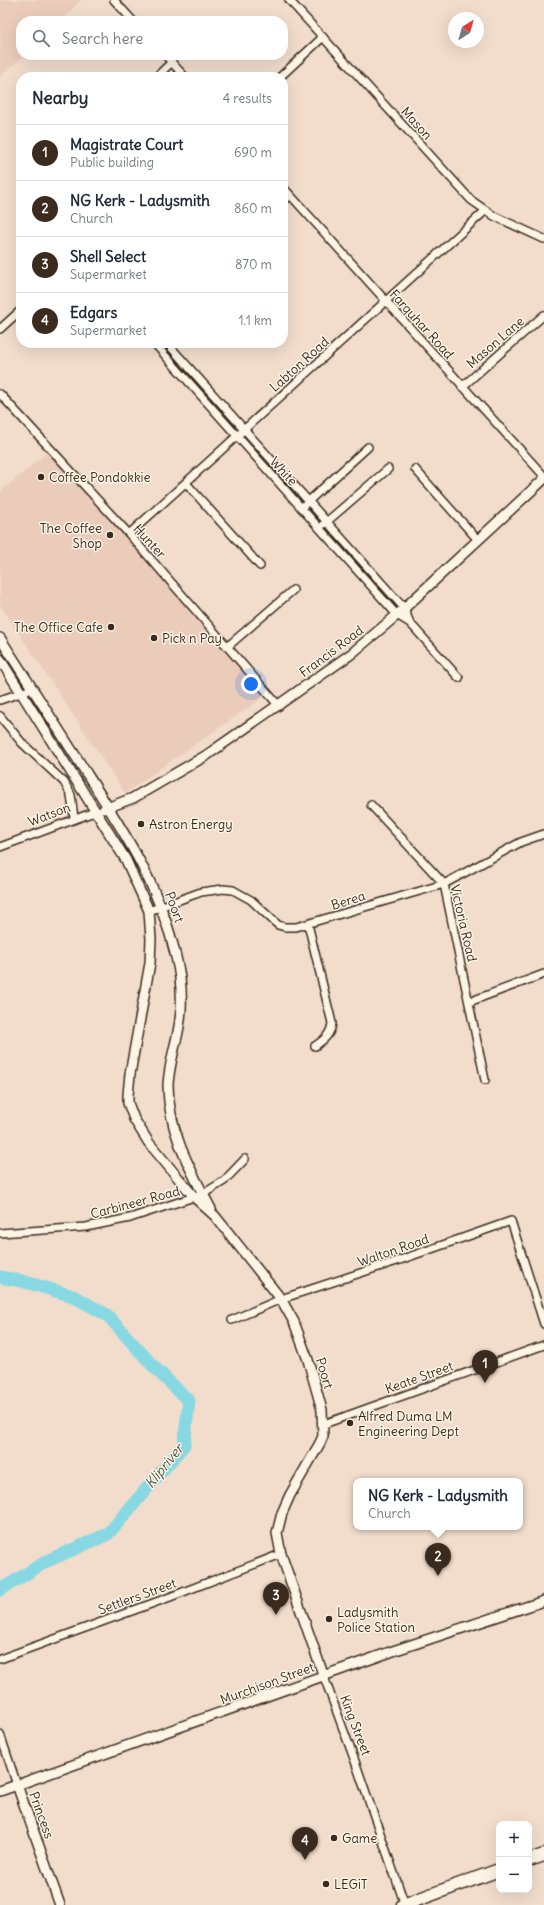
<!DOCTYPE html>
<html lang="en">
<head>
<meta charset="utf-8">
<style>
  body { margin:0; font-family:Delius,sans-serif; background:#f6f6f7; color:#1f2937 }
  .controls { position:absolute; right:12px; bottom:12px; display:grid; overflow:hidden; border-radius:8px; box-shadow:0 4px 16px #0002 }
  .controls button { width:36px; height:36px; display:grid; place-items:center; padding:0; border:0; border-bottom:1px solid #e0e1e3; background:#fff; color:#1f2937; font:20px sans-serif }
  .compass { position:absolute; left:448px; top:12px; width:36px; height:36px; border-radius:50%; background:#fff; box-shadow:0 4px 16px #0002; rotate:37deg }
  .you { position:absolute; left:251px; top:684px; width:14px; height:14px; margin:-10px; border:3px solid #fff; border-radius:50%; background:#1a73e8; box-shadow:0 0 0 6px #1a73e833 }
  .badge { display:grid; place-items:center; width:26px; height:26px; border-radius:50%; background:#3b2a1e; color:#fff; font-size:13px; font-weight:700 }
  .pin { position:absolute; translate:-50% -33px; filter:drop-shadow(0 1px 2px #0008) }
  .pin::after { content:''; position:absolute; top:21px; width:14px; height:12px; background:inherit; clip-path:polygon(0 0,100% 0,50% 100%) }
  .popup { position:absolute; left:353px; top:1478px; width:170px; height:52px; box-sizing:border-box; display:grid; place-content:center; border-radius:8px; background:#fff; filter:drop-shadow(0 1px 3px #0005); font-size:13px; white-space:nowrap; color:#747a83 }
  .popup b { font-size:15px; color:#1f2937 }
  .popup::after { content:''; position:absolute; left:50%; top:100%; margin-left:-8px; border:8px solid transparent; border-top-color:#fff }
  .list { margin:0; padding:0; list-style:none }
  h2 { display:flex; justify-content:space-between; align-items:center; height:52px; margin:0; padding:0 16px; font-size:17px }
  h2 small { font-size:13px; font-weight:400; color:#747a83 }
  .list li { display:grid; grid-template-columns:26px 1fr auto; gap:12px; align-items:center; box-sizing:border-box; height:56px; padding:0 16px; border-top:1px solid #e0e1e3 }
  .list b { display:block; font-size:15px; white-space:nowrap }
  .list p { margin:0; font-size:13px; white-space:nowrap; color:#747a83 }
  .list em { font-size:13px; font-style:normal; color:#747a83 }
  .icon { flex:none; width:22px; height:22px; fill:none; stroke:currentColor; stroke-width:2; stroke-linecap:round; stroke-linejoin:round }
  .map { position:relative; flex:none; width:544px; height:1905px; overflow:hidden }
  .search { position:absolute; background:#fff; box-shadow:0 4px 16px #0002; left:16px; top:16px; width:272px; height:44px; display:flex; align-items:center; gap:10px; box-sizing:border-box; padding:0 14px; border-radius:16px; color:#747a83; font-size:15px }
  .panel { position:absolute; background:#fff; box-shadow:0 4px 16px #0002; left:16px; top:72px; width:272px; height:276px; border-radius:16px }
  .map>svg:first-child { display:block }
</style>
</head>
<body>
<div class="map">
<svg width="544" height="1905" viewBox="0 0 544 1905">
  <rect width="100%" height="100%" fill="#f2ddcc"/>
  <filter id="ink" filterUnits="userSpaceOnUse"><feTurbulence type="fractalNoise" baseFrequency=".025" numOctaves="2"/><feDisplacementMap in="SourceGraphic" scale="8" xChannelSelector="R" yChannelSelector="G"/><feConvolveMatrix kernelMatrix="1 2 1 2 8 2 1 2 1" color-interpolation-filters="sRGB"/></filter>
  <g filter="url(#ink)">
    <path fill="#ebccba" d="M0,0H82L60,21H21V55H24L0,77Z
      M50,450L264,690L261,699L125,793L0,605V492Z"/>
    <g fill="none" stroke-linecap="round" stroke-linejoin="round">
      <path stroke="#87d8e2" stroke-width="13" d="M0,1277L22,1281L73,1296L107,1315L155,1368L189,1401L184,1445L108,1534L47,1561L0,1590"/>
      <defs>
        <path id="minor" d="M114,0L133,21
          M289,0L471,200L494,216L544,239
          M165,55L185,77
          M156,77L172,62
          M280,77L323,37
          M283,187L544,476
          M283,202L290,195
          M0,329L21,310
          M154,343L397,615L410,623L459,678
          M167,343L404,608L410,623
          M462,387L544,315
          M0,394L129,534L279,706
          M415,469L478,540
          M186,483L260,566
          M301,508L368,447
          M324,524L388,469
          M129,534L485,211
          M227,647L293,590
          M0,700L32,689
          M0,716L22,743L64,782L71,795L74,818
          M371,805L444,884L485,1080
          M0,847L97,811
          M149,911L201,892L223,889L233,890L251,900L278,925L285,927H296L444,884L521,842L544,834
          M308,924L332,1023C331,1034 324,1040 315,1046
          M469,1002L544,974
          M0,1233L86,1227L130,1218L203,1194L224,1181L245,1159
          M232,1320L281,1299L397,1261L511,1221L544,1324
          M324,1424L544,1345
          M0,1659L170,1597L281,1554
          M324,1677L356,1764L405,1905
          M0,1734L17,1785"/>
        <path id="tertiary" d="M0,638C29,683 58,728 87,774C125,833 160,887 176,957C182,981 183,1008 178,1032C174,1050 169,1067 168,1085C168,1131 190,1169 211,1209
          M0,659L126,860L149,911L151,939L150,963L130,1074L128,1095V1103L134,1119L149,1143L195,1198L215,1216L281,1299L294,1322L308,1360L322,1410L323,1436L320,1443L290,1495L282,1513L277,1533L281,1554L324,1677
          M104,809L133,798L207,755L351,654L397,615L544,479
          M17,1785L60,1905
          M0,1791L393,1651L544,1601"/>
        <path id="trunk" d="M529,1860L544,1855
          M403,1905L499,1870"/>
      </defs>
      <use href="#minor" stroke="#3b2a1e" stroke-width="10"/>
      <use href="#tertiary" stroke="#3b2a1e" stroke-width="12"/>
      <use href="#trunk" stroke="#3b2a1e" stroke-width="15"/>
      <use href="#minor" stroke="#fcf5e5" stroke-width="7"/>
      <use href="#tertiary" stroke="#fcf5e5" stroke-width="9"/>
      <use href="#trunk" stroke="#fcf5e5" stroke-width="12"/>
    </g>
  </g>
  <g fill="#3b2a1e" stroke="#fcf5e5" stroke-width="1.5">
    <circle cx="41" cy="477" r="4"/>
    <circle cx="110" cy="535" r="4"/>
    <circle cx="111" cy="627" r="4"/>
    <circle cx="154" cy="638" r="4"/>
    <circle cx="141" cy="824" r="4"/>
    <circle cx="350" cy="1423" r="4"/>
    <circle cx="329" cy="1619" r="4"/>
    <circle cx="334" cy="1838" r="4"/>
    <circle cx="326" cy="1884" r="4"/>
  </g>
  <g text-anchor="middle" stroke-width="3" stroke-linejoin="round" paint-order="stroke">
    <g font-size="13" fill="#3b2a1e" stroke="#fcf5e5">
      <text transform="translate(417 123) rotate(48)" y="5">Mason</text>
      <text transform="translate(422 324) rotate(48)" y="5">Farquhar Road</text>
      <text transform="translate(495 342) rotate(-41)" y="5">Mason Lane</text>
      <text transform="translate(299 364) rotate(-42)" y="5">Labton Road</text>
      <text transform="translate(284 471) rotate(48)" y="5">White</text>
      <text transform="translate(150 541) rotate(48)" y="5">Hunter</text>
      <text transform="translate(331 651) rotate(-37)" y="5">Francis Road</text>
      <text transform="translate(49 814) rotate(-21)" y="5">Watson</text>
      <text transform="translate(348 900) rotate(-17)" y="5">Berea</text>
      <text transform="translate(175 907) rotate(70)" y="5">Poort</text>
      <text transform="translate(464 923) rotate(77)" y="5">Victoria Road</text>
      <text transform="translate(135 1202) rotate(-15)" y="5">Carbineer Road</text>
      <text transform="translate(393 1250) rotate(-19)" y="5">Walton Road</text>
      <text transform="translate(325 1373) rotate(73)" y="5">Poort</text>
      <text transform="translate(419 1377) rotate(-20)" y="5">Keate Street</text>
      <text transform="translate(137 1596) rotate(-20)" y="5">Settlers Street</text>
      <text transform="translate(267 1683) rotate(-20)" y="5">Murchison Street</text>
      <text transform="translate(356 1725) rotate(69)" y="5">King Street</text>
      <text transform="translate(42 1815) rotate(70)" y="5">Princess</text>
    </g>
    <g font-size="13" fill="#3b2a1e" stroke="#fcf5e5" text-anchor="start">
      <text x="49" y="482">Coffee Pondokkie</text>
      <text x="102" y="533" text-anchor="end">The Coffee<tspan x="102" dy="15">Shop</tspan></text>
      <text x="103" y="632" text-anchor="end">The Office Cafe</text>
      <text x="162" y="643">Pick n Pay</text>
      <text x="149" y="829">Astron Energy</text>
      <text x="358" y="1421">Alfred Duma LM<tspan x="358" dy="15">Engineering Dept</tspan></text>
      <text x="337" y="1617">Ladysmith<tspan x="337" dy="15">Police Station</tspan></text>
      <text x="342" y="1843">Game</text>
      <text x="334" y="1889">LEGiT</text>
    </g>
    <g font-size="14" font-style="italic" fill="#4e564f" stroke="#fcf5e5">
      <text transform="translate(164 1466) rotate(-51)" y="5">Klipriver</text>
    </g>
  </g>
</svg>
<div class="controls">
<button>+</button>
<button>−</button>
</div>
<svg class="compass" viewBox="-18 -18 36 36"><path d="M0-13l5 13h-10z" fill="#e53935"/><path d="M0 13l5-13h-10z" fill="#747a83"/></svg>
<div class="you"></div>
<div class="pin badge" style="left:485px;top:1383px">1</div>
<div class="pin badge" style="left:438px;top:1576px">2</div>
<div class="popup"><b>NG Kerk - Ladysmith</b>Church</div>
<div class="pin badge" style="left:276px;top:1615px">3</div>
<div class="pin badge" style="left:305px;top:1860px">4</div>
<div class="search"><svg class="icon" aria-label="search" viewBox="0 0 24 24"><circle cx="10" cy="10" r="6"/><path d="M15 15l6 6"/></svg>Search here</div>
<section class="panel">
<h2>Nearby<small>4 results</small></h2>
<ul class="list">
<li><span class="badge">1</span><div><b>Magistrate Court</b><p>Public building</p></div><em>690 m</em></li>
<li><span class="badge">2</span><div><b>NG Kerk - Ladysmith</b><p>Church</p></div><em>860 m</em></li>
<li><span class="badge">3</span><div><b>Shell Select</b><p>Supermarket</p></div><em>870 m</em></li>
<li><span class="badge">4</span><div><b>Edgars</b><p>Supermarket</p></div><em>1.1 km</em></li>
</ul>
</section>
</div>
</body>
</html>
